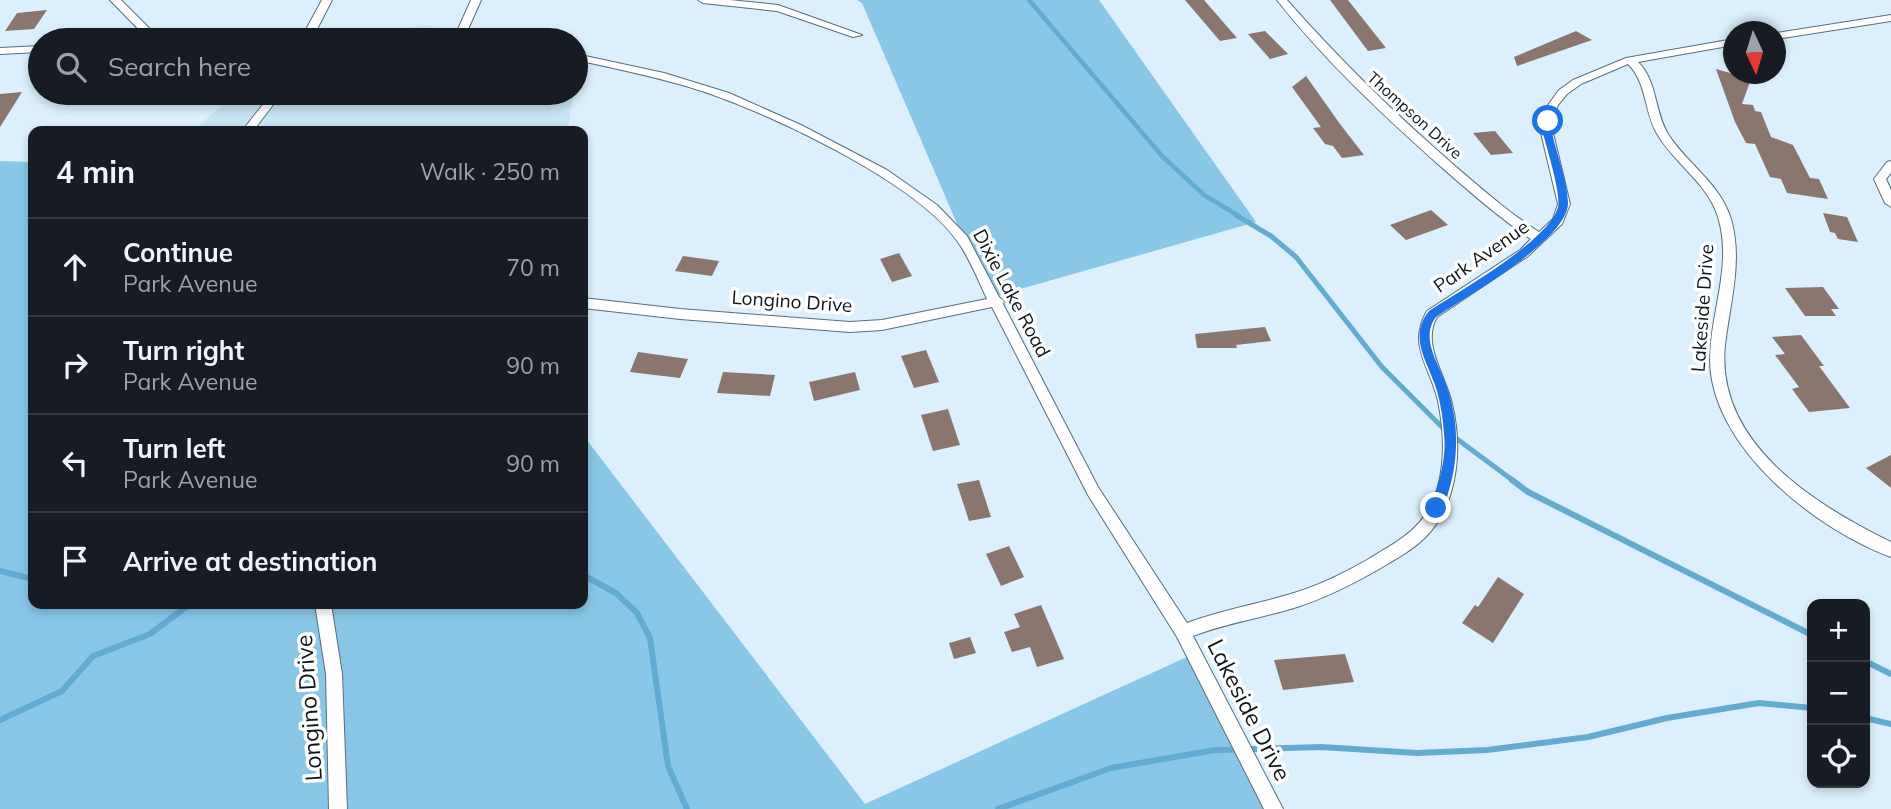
<!DOCTYPE html>
<html lang="en">
<head>
<meta charset="utf-8">
<style>
  body { margin:0; font-family:Mulish,sans-serif; background:#242831; color:#f1f3f6 }
  .controls { position:absolute; right:21px; bottom:21px; display:grid; overflow:hidden; border-radius:14px; box-shadow:0 4px 10px #0003 }
  .controls button { width:63px; height:63px; display:grid; place-items:center; padding:0; border:0; border-bottom:2px solid #363941; background:#171b24; color:#f1f3f6; font:35px sans-serif }
  .compass { position:absolute; left:1723px; top:21px; width:63px; height:63px; border-radius:50%; background:#171b24; box-shadow:0 4px 10px #0003; rotate:176deg }
  .stop { position:absolute; width:21px; height:21px; margin:-16px; border:5px solid #1a73e8; border-radius:50%; background:#fff }
  .stop.end { background:#1a73e8; border-color:#fff; box-shadow:0 2px 7px #0008 }
  .list { margin:0; padding:0; list-style:none }
  h2 { display:flex; justify-content:space-between; align-items:center; height:91px; margin:0; padding:0 28px; font-size:30px }
  h2 small { font-size:23px; font-weight:400; color:#9ea1a6 }
  .list li { display:grid; grid-template-columns:46px 1fr auto; gap:21px; align-items:center; box-sizing:border-box; height:98px; padding:0 28px; border-top:2px solid #363941 }
  .list b { display:block; font-size:26px; white-space:nowrap }
  .list p { margin:0; font-size:23px; white-space:nowrap; color:#9ea1a6 }
  .list em { font-size:23px; font-style:normal; color:#9ea1a6 }
  .icon { flex:none; width:38px; height:38px; fill:none; stroke:currentColor; stroke-width:2; stroke-linecap:round; stroke-linejoin:round }
  .map { position:relative; flex:none; width:1891px; height:809px; overflow:hidden }
  .search { position:absolute; background:#171b24; box-shadow:0 4px 10px #0003; left:28px; top:28px; width:560px; height:77px; display:flex; align-items:center; gap:18px; box-sizing:border-box; padding:0 24px; border-radius:38px; color:#9ea1a6; font-size:26px }
  .panel { position:absolute; background:#171b24; box-shadow:0 4px 10px #0003; left:28px; top:126px; width:560px; height:483px; border-radius:14px }
  .map>svg:first-child { display:block }
</style>
</head>
<body>
<div class="map">
<svg width="1891" height="809" viewBox="0 0 1891 809">
  <rect width="100%" height="100%" fill="#dbf0fc"/>
  <path fill="#c8e5f5" d="M428,26L506,40H293L298,36Z
    M236,93H574L567,131H193Z"/>
  <path fill="#89c7e8" d="M857,0H1099L1256,222L989,298L862,3Z
    M0,161L33,162V604H583V435L865,804L1200,651L1272,809H0Z"/>
  <g fill="none" stroke-linecap="round" stroke-linejoin="round">
    <path stroke="#63abd1" stroke-width="4.5" d="M1029,0L1162,156L1204,195L1239,216"/>
    <path stroke="#63abd1" stroke-width="5" d="M1236,215L1271,236L1296,257L1382,367L1445,430
      M1453,436L1515,482"/>
    <path stroke="#63abd1" stroke-width="6" d="M1512,480L1528,492L1812,635
      M0,571L33,579
      M583,575L616,593L637,613L650,638L668,766L687,809
      M1865,661L1891,674
      M1865,718L1891,724
      M0,720L62,691L93,656L150,634L190,604
      M998,809L1111,768L1215,750L1321,747L1417,753L1487,750L1588,737L1667,718L1759,703L1812,708"/>
  </g>
  <path fill="#8a756f" d="M1185,0H1204L1237,38L1220,41Z
    M1330,0H1348L1386,48L1368,51Z
    M47,10L34,29L5,31L17,13Z
    M1265,31L1288,54L1270,59L1248,34Z
    M1576,31L1592,40L1517,66L1514,57Z
    M1716,69L1751,79L1742,104L1753,105L1755,111L1761,112L1771,137L1793,145L1810,178L1819,179L1828,199L1787,193L1781,179L1770,177L1755,144L1746,143L1735,122Z
    M1306,76L1340,124L1364,155L1342,158L1333,146L1325,144L1313,128L1321,127L1292,87Z
    M22,92L0,127V94Z
    M1495,131L1513,153L1491,155L1473,133Z
    M1431,210L1448,225L1406,240L1390,225Z
    M1823,213L1847,217L1858,242L1838,239L1835,233L1830,232Z
    M899,253L912,276L892,282L880,259Z
    M683,256L719,261L712,276L675,271Z
    M1823,287L1839,309H1831L1836,316H1805L1785,288Z
    M1265,327L1271,341L1236,345L1237,348H1197L1195,334Z
    M1801,335L1824,366H1819L1850,408L1809,412L1792,389L1799,387L1775,355L1785,354L1772,337Z
    M926,350L939,382L914,388L901,356Z
    M638,352L688,359L680,378L630,372Z
    M723,372L775,375L770,396L717,393Z
    M855,372L860,390L814,401L809,382Z
    M948,409L960,445L933,451L921,415Z
    M1891,455V488L1866,468Z
    M979,480L991,517L969,521L957,484Z
    M1009,546L1024,577L1001,586L986,554Z
    M1498,577L1524,594L1493,643L1462,623L1475,605L1478,607Z
    M1041,605L1064,659L1037,667L1030,647L1012,652L1004,632L1020,627L1014,614Z
    M970,637L976,653L954,659L949,643Z
    M1345,654L1354,682L1283,690L1274,660Z"/>
  <g fill="none" stroke-linecap="round" stroke-linejoin="round">
    <defs>
      <path id="minor" d="M110,0H121L155,34L156,40H146V37Z
        M322,0H332L314,35L403,33L455,36L471,0H481L465,36L477,37L482,40H230L235,37L303,35Z
        M698,0H730L778,5L862,35L853,37L777,11L703,3Z
        M1277,0H1287C1339,59 1395,114 1455,166C1482,189 1509,213 1539,232L1553,219L1558,204L1541,133L1543,119L1548,105L1559,90L1573,80L1626,58L1734,39V45L1638,62C1658,82 1654,111 1668,134C1687,164 1720,183 1731,219C1743,260 1730,303 1725,345C1715,443 1815,505 1891,542V557C1815,529 1711,447 1710,360C1710,312 1733,266 1718,217C1708,183 1673,163 1656,132C1644,110 1647,83 1628,64L1581,84L1567,94L1558,105L1553,119V133L1570,204L1562,224L1528,256L1437,317C1421,344 1446,376 1452,404C1462,445 1459,497 1431,531C1417,548 1397,558 1379,569C1353,584 1325,598 1297,607C1262,618 1227,623 1193,636L1283,809H1264L1177,637L1088,495L992,307L882,330L850,332L680,319L583,308V298L680,309L850,322L882,320L987,299C978,280 970,259 958,242C917,181 760,108 689,87C652,76 614,68 576,60V54L664,73L729,93L801,125L887,170L937,205L967,236L999,297L1004,301L1003,304L1098,487L1187,623C1222,610 1258,604 1294,593C1320,585 1344,573 1367,560C1384,549 1405,539 1419,523C1447,491 1446,440 1438,401C1430,366 1407,346 1427,311L1520,250L1531,239C1498,217 1469,191 1439,165C1382,114 1324,60 1277,0Z
        M1891,15V21L1776,39V33Z
        M40,46V52L0,54V48Z
        M272,93H282L253,131H242Z
        M1891,161V173L1886,179L1891,190V207L1885,203L1874,179L1887,162Z
        M315,604H331L342,674L347,809H329L326,674Z"/>
    </defs>
    <use href="#minor" stroke="#5a6d78" stroke-width="2"/>
    <use href="#minor" fill="#fff" fill-rule="evenodd"/>
  </g>
  <path fill="#1a73e8" d="M1548,119L1553,121L1552,133C1557,155 1567,180 1568,202C1570,239 1465,297 1436,317C1418,340 1443,369 1449,393C1453,407 1456,423 1456,437C1457,462 1451,490 1441,512L1436,514L1430,508C1438,486 1447,459 1444,434C1443,420 1441,405 1437,391C1429,363 1407,338 1429,311C1458,292 1550,240 1558,207C1561,192 1547,150 1543,133L1544,121Z"/>
  <g text-anchor="middle" stroke-width="7" stroke-linejoin="round" paint-order="stroke">
    <g font-size="16" fill="#0e161a" stroke="#fff">
      <text transform="translate(1415 115) rotate(42)" y="6">Thompson Drive</text>
    </g>
    <g font-size="19" fill="#0e161a" stroke="#fff">
      <text transform="translate(1481 256) rotate(-35)" y="7">Park Avenue</text>
      <text transform="translate(1012 293) rotate(62)" y="7">Dixie Lake Road</text>
      <text transform="translate(792 301) rotate(4)" y="7">Longino Drive</text>
      <text transform="translate(1702 308) rotate(-86)" y="7">Lakeside Drive</text>
    </g>
    <g font-size="23" fill="#0e161a" stroke="#fff">
      <text transform="translate(309 708) rotate(-94)" y="8">Longino Drive</text>
      <text transform="translate(1249 710) rotate(63)" y="8">Lakeside Drive</text>
    </g>
  </g>
</svg>
<div class="controls">
<button>+</button>
<button>−</button>
<button><svg class="icon" aria-label="locate" viewBox="0 0 24 24"><circle cx="12" cy="12" r="6"/><path d="M12 2v4M12 18v4M2 12h4M18 12h4"/></svg></button>
</div>
<svg class="compass" viewBox="-18 -18 36 36"><path d="M0-13l5 13h-10z" fill="#e53935"/><path d="M0 13l5-13h-10z" fill="#9ea1a6"/></svg>
<div class="stop" style="left:1548px;top:121px"></div>
<div class="stop end" style="left:1436px;top:508px"></div>
<div class="search"><svg class="icon" aria-label="search" viewBox="0 0 24 24"><circle cx="10" cy="10" r="6"/><path d="M15 15l6 6"/></svg>Search here</div>
<section class="panel">
<h2>4 min<small>Walk · 250 m</small></h2>
<ul class="list">
<li><svg class="icon" aria-label="ahead" viewBox="0 0 24 24"><path d="M12 20V5M6 11l6-6 6 6"/></svg><div><b>Continue</b><p>Park Avenue</p></div><em>70 m</em></li>
<li><svg class="icon" aria-label="right" viewBox="0 0 24 24"><path d="M7 20v-9h11M14 6l5 5-5 5"/></svg><div><b>Turn right</b><p>Park Avenue</p></div><em>90 m</em></li>
<li><svg class="icon" aria-label="left" viewBox="0 0 24 24"><path d="M17 20v-9H6M10 6l-5 5 5 5"/></svg><div><b>Turn left</b><p>Park Avenue</p></div><em>90 m</em></li>
<li><svg class="icon" aria-label="arrive" viewBox="0 0 24 24"><path d="M6 21V4h12l-3 4 3 4H6"/></svg><div><b>Arrive at destination</b></div></li>
</ul>
</section>
</div>
</body>
</html>
